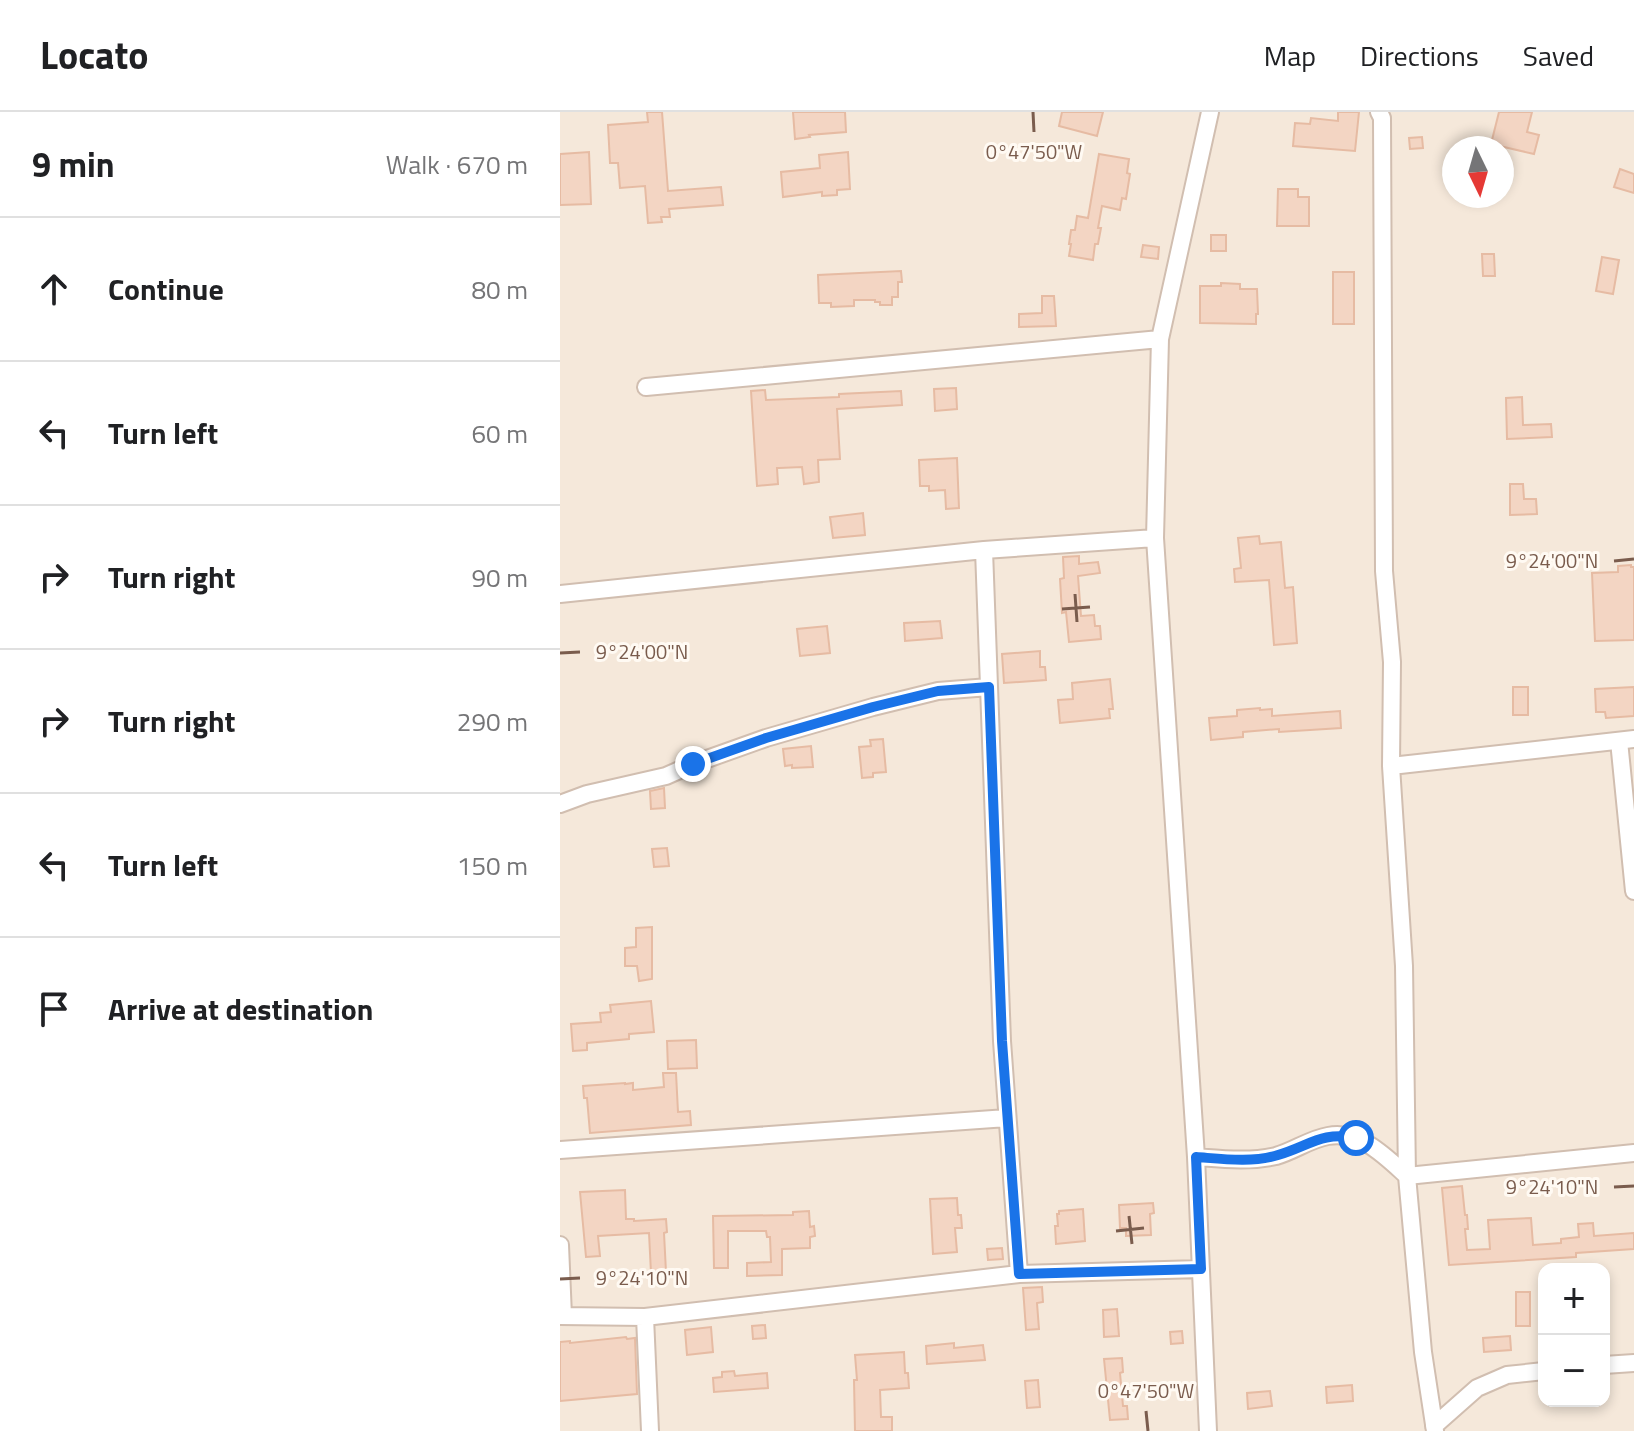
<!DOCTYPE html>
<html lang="en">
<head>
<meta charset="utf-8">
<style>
  body { margin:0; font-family:"Titillium Web",sans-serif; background:#f2f2f2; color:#202124 }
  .controls { position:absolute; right:24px; bottom:24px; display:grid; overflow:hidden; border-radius:16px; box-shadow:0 4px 12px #0003 }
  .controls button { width:72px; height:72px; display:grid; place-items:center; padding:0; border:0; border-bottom:2px solid #e0e0e0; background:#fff; color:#202124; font:40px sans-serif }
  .compass { position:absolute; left:882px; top:24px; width:72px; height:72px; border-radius:50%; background:#fff; box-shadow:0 4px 12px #0003; rotate:175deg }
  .stop { position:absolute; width:24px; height:24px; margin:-18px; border:6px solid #1a73e8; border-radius:50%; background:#fff }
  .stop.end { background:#1a73e8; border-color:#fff; box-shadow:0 2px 8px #0008 }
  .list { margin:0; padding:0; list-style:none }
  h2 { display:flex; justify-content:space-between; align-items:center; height:104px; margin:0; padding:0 32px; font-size:34px }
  h2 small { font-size:26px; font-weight:400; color:#757577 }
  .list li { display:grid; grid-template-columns:52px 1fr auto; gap:24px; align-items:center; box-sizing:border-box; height:144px; padding:0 32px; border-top:2px solid #e0e0e0 }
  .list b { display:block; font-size:30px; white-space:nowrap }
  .list em { font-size:26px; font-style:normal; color:#757577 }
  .icon { flex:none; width:44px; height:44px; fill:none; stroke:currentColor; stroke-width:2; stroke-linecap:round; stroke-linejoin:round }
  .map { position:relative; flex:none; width:1074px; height:1319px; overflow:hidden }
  header { display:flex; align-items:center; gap:48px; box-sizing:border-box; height:112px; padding:0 40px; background:#fff; border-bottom:2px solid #e0e0e0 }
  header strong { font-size:38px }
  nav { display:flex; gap:44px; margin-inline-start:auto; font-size:28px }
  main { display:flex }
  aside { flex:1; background:#fff }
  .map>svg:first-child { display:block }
</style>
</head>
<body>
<header>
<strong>Locato</strong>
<nav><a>Map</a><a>Directions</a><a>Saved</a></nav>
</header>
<main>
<aside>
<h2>9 min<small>Walk · 670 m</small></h2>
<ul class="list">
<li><svg class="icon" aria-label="ahead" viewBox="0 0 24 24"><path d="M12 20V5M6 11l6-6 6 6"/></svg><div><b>Continue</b></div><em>80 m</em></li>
<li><svg class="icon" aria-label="left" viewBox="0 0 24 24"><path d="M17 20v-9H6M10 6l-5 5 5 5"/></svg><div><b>Turn left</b></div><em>60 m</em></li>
<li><svg class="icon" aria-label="right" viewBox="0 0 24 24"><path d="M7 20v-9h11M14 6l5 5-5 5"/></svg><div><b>Turn right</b></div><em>90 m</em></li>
<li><svg class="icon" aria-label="right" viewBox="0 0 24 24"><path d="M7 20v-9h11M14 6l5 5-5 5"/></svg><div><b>Turn right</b></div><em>290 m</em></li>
<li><svg class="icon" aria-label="left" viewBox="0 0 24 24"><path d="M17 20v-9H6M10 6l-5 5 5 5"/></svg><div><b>Turn left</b></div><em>150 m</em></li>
<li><svg class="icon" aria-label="arrive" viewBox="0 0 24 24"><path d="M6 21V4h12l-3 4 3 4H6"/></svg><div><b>Arrive at destination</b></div></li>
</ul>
</aside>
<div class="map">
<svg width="1074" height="1319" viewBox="0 0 1074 1319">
  <rect width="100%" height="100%" fill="#fdf6ec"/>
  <path fill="#f5e8da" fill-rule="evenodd" d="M0,0H1074V1319H0ZM894,36H942V84H894ZM984,1157H1044V1289H984Z"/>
  <path fill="#f3d5c3" stroke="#e6bba3" stroke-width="2" d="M87,0H102L108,79L161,75L163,93L109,97L110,105H101L102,110L88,111L85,74L60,76L58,51H50L48,13L88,10Z
    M233,0H285L286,20L249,23L250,25L235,27Z
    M502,0H543L537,24L499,14Z
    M778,0H799L795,39L733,34L735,11L750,12L751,6L778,9Z
    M939,0H972L967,20L979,23L974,42L931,32Z
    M862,25L863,36L850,37L849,26Z
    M29,40L31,92L0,93V42Z
    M288,40L290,77L277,78V83L262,84V80L223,85L221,60L260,56L259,43Z
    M539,42L569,47L567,61L570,62L566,87L562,86L560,98L542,94L538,116H541L538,132H535L533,148L509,144L511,132H509L511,118H515L517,104L528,106Z
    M1060,57L1074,62V81L1054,75Z
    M718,77H738V85H749V114H717Z
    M651,123H666V139H651Z
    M583,133L599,135L598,147L581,145Z
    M922,142H934L935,164H923Z
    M1042,145L1059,148L1053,182L1036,179Z
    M341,159L342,170H338V185H332V193H320V190H315V188H294V194L271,195V191H259L258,163Z
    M773,160H794V212H773Z
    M661,171L680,172V177H697L698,202H696V212L640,211V174H661Z
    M482,184H494L496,214L459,215V202L482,201Z
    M396,276L397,297L375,299L374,277Z
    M205,278L206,288L279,285V282L341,279L342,293L277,297L280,347L258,348L259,370L244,372L242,355L219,356H217L218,372L197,374L191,279Z
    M962,285L963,313L991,312L992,325L947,327L946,286Z
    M397,346L399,396L386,397L385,378L369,379V374H360L359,348Z
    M950,372H963L964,387H976L977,402L950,403Z
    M303,401L305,423L273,426L270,405Z
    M699,424L700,432L721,430L725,476L733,475L737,531L714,533L709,468L675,470L674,457L681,456L678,426Z
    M519,444V452L538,450L540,461L518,464L521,504L534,503L535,514H540L541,527L509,530L506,500L502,501L500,467L504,466L503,445Z
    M1071,453V455H1074V528L1035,529L1032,461L1058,460V454Z
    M380,509L382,526L345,529L344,511Z
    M267,514L270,541L240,544L237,517Z
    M480,539V555H485L486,568L444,571L442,542Z
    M550,567L553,597H549L550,606L500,611L498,588L513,587L512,571Z
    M953,575H968V603H953Z
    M1074,575V604L1046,606L1045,600H1036L1035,577Z
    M700,596V598L712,597V604L780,599L781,616L719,620V617L683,620V625L651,628L649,606L677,604V598Z
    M323,627L326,660L313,661V665L302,666L299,635L311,634L310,628Z
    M251,634L253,655L232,656V653L225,654L223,637Z
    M104,676L105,696L91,697L90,679Z
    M107,736L109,754L94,755L92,737Z
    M92,815V867L79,869L77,854H65V836L76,835V816Z
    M91,889L94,920L69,922V927L27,931V938L13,939L11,912L41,910L40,901L51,900L50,893Z
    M136,928L137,956L108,957L107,929Z
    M103,961H116L118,1000L130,999L131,1013L30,1021L27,986H24L23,974L65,971V972L73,971V978L104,975Z
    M902,1074L905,1103H907L908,1117H905L907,1138L930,1137L928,1108L971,1106L973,1133L1001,1131V1127L1019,1125L1018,1112L1033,1111L1034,1124L1074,1121V1137L1016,1141V1145L889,1153L882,1076Z
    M65,1078L66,1107H74V1109L106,1107L107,1120L104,1121L106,1160L91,1161L89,1121L38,1124L40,1144L26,1145L20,1080Z
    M397,1086L398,1103H401L402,1116H395L397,1140L373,1142L370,1087Z
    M593,1091L594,1101L590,1102L591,1123L566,1124V1116H560L559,1093Z
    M523,1097L525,1129L496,1132L495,1114H498L497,1102H499V1099Z
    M249,1099L250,1115L254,1114L255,1124L250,1125V1136L222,1137V1163L187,1164V1151L211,1150L210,1125H207L206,1119H168V1156H154L153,1104L233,1103V1100Z
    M442,1136L443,1147L428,1148L427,1137Z
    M482,1175L483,1190L477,1191L479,1217L466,1218L463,1176Z
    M956,1180H970V1214H956Z
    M557,1197L559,1224L544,1225L543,1198Z
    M205,1213L206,1226L193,1227L192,1214Z
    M151,1215L153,1240L127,1243L125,1218Z
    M622,1219L623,1231L611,1232L610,1220Z
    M950,1224L951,1238L924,1240L923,1226Z
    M66,1225L67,1227L75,1226L77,1282L0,1289V1230L10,1229V1231Z
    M394,1231V1236L423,1233L425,1248L367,1252L366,1234Z
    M344,1240L345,1261H348L349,1276L320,1278L321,1305H332V1319H295L294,1268H297L295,1243Z
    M562,1246L563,1260L560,1261L563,1294H567L568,1307L550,1308L544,1247Z
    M174,1259L175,1264L207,1261L208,1276L154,1280L153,1266L162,1265V1260Z
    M478,1268L480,1295L467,1296L465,1269Z
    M792,1273L793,1289L767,1291L766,1275Z
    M710,1279L712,1294L688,1297L687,1281Z"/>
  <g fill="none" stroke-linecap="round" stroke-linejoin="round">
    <defs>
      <path id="minor" d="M819,0L822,6L824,459L832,550L831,654L844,854L847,1064L863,1240L875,1319
        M86,275L600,227
        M424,438L442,929L459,1162
        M0,482L424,438L595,426
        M1059,629L1074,779
        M831,654L1074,627
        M0,692L27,682L106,664L133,652L206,626L313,595L378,579L429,575
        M0,1038L447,1006
        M636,1045C663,1047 690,1050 716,1044C734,1039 750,1027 768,1024C800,1018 825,1044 847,1064L1074,1041
        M0,1133L3,1204
        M0,1204L85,1205L459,1162L641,1157
        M85,1205L90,1319
        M1044,1253L1074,1251
        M874,1314L917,1276L947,1263L984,1259
        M648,1319L636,1045L595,426L600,227L650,0"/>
    </defs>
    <use href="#minor" stroke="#d1beb0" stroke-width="20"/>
    <use href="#minor" stroke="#fff" stroke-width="16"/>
  </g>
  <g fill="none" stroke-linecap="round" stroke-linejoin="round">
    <path stroke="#1a73e8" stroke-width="10" d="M133,652L206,626L313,595L378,579L429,575L442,929L459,1162L641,1157L636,1045C663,1047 692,1051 718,1043C749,1034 762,1019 796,1026"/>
  </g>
  <path fill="none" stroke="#7a5c4d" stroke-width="3" d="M473,0L474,20M1054,449L1074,447M515,482L517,510M502,497L530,495M0,541L20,540M1054,1075L1074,1074M569,1104L572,1132M556,1119L584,1116M0,1167L20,1166M586,1299L588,1319"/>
  <g font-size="20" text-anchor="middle" fill="#7a5c4d" stroke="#fffaf3" stroke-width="6" stroke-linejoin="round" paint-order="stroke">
    <text x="474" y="47">0°47'50"W</text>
    <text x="992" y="456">9°24'00"N</text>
    <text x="82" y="547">9°24'00"N</text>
    <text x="992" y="1082">9°24'10"N</text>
    <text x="82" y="1173">9°24'10"N</text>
    <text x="586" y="1286">0°47'50"W</text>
  </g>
</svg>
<div class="controls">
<button>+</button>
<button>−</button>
</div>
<svg class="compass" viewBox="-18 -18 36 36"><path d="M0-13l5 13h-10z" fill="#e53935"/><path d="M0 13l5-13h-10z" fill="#757577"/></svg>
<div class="stop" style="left:796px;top:1026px"></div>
<div class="stop end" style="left:133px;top:652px"></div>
</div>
</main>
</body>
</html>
